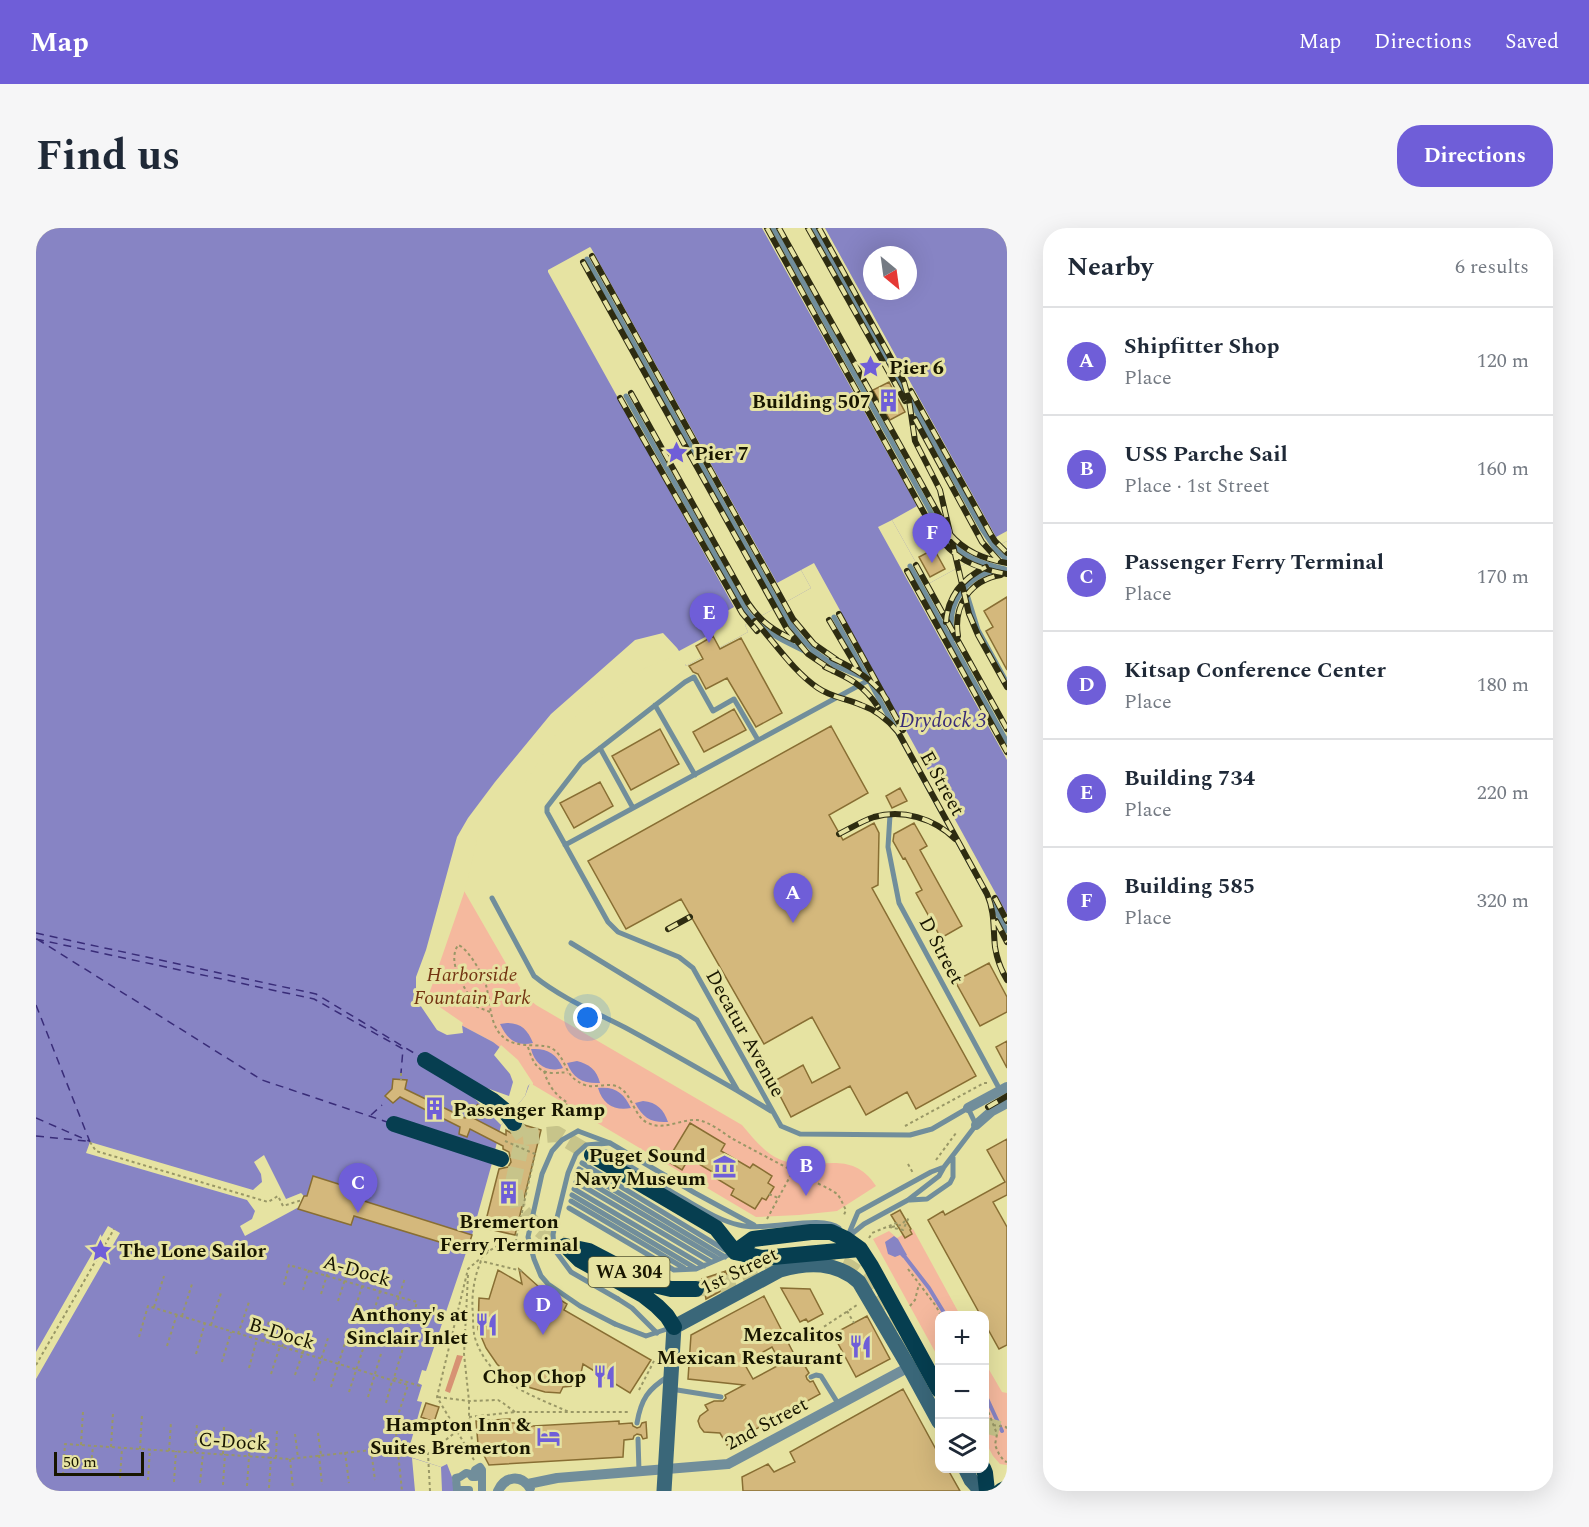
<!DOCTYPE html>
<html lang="en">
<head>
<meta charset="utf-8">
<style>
  body { margin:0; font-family:Spectral,serif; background:#f6f6f7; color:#1f2937 }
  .controls { position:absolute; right:18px; bottom:18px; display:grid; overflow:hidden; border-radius:12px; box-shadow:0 6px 24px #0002 }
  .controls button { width:54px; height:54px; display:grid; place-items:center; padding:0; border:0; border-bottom:2px solid #e0e1e3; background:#fff; color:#1f2937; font:30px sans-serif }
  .compass { position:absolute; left:827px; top:18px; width:54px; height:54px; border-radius:50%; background:#fff; box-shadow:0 6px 24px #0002; rotate:151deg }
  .scale { position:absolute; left:18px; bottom:15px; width:90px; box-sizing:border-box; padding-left:6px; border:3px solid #181600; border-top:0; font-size:16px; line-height:21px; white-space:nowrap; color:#181600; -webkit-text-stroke:4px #e6e3a2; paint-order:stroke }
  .you { position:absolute; left:552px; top:790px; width:21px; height:21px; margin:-15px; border:4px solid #fff; border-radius:50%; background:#1a73e8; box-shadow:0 0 0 9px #1a73e833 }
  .badge { display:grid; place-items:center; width:39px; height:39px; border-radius:50%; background:#6f5ed8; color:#fff; font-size:20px; font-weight:700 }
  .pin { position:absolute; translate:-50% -50px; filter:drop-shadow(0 2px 3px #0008) }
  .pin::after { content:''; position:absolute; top:32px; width:21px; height:18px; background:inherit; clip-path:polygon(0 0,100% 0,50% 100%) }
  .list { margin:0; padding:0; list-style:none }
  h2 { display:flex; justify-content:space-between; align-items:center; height:78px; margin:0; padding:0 24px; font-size:26px }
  h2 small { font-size:20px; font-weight:400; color:#747a83 }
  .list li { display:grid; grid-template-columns:39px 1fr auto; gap:18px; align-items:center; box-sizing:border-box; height:108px; padding:0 24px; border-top:2px solid #e0e1e3 }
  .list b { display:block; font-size:22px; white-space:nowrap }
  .list p { margin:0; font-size:20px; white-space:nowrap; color:#747a83 }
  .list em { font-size:20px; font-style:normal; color:#747a83 }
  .icon { flex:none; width:33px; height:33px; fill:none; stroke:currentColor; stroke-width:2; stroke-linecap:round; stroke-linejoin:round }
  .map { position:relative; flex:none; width:971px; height:1263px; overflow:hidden; border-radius:24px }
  header { display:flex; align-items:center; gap:36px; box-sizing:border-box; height:84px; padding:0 30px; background:#6f5ed8; color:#fff }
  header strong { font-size:28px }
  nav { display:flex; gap:33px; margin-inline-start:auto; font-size:21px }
  .intro { display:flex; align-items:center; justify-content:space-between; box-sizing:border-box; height:144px; padding:0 36px }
  h1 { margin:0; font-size:42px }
  .button { padding:15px 27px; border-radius:24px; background:#6f5ed8; color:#fff; font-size:21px; font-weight:700 }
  main { display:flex; gap:36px; padding:0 36px }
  aside { flex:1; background:#fff; border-radius:24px; box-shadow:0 6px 24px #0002 }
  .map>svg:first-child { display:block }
</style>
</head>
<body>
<header>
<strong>Map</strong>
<nav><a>Map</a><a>Directions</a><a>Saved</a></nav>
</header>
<div class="intro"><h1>Find us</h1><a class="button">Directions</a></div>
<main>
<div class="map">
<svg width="971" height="1263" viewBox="0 0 971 1263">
  <rect width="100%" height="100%" fill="#e6e3a2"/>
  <path fill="#f5b99e" d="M427,661L483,758L491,769L500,777L706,897C717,910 728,924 743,931C778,947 813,917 840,958L801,983L763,987L720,989L494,855L457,814L423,796L392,774L390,762Z
    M877,1001L924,1087L903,1088V1131L837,1011L853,1003L861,1010Z
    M948,1133L966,1164L971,1165V1237L964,1236L957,1228L949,1213Z"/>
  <path fill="#d79273" d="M421,1127L427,1128L414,1165L409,1163Z"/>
  <path fill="#8784c4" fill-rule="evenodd" d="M0,0H971V313L892,356L856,292L842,299L971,532V686L778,335L765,342L775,360L709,397L712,404L650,438L644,427L608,437L522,496L441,599L390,762L392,774L423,796L457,814L466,821L494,855L489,868L465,897L456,935L436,1007L390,1143L386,1142L382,1155L386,1157L381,1173L386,1174L371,1228L405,1239L411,1236L416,1249L418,1260L420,1263H0ZM836,27H872V63H836Z
    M471,795C485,795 492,802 497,815C480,819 471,811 464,796Z
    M495,821C511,820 520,825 527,840C511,845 499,837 495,821Z
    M541,833C553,836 561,842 564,855C548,856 537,851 531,835Z
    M562,860C579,858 588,865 595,880C579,883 567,877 562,860Z
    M607,873C621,874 628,882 632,894C615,895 607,890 599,875Z
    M858,1008L862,1011L871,1027L867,1030L864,1027L859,1029L852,1026L849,1014Z"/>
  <path fill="#e6e3a2" d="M726,0H789L960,309L971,303V313L892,356L856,292L881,278Z
    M554,19L555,20L741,355L765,342L775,360L709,397L712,404L650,438L649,436H646L642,430L632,431L609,440L525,498L489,555L444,600L429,662L393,766L395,773L427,795L426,797L427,805L411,807L401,802L380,771V749L390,722L421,609L432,590L459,554L515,486L599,412L627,405L641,420L643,423L673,407L668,396L698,379L512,44V42Z
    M465,817L482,832L497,855V857L494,856L492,858L489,868L465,897L438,870L445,858L473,868L477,854L474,846L458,827Z
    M54,914L217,962L226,954L225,946L218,934L228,927L250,971L265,965L268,968L263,979L209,1008L204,998L216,991L219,983L211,972L50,925Z
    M72,998L84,1005L0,1151V1124Z
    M376,1230L405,1239L406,1263H379Z"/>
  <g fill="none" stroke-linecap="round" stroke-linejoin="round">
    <path stroke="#8784c4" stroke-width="4" d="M869,1029L893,1060L910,1088
      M948,1164L966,1203"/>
    <path stroke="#392c78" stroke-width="1.5" stroke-dasharray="8 6" stroke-linecap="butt" d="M0,705L280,766L383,828
      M0,711L278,771L367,821L365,845
      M1,711L226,852L351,894
      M0,777L54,914
      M335,887L346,877
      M0,890L53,913
      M0,908L50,913"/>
  </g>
  <path fill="#d4b87c" stroke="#886e33" stroke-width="1.5" fill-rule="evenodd" d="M853,154L869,184L854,192L837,162Z
    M898,321L909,341L894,349L883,329Z
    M971,369V442L950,403L957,399L948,383Z
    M677,408L684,421L705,410L746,485L720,499L691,450L670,461L662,446L657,444L653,438L667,431L660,418Z
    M698,481L710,502L668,524L657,504Z
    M795,498L832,565L793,587L807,612L838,595L843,605L842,657L836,660L940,848L880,881L871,864L830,887L814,858L755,889L742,864L739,865L733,856L767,837L776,855L804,840L776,789L728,816L645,671L590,701L552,633Z
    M624,501L643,536L595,562L576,528Z
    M564,554L577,578L538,600L524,575Z
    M864,560L871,573L856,580L850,568Z
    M878,595L891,618L884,622L926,698L905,710L880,665L886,662L869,630L867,631L857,613L858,606Z
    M953,735L971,769V784L944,798L919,753Z
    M971,813V840L960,819Z
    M357,851L371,852L369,861L429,890L442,876L437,890L470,907V902L475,905H480L485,903L488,897L505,902L479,1007L448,1000L463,941L472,939L475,934L473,924L467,921V918L434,901L431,909L423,906L424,899L364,869L357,875L349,868L356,861Z
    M654,895L689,916L685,923L714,940L717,936L736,948L732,955L738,959L730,972L726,970L719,981L695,967L698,961L678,949L680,946L653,930L646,942L631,933Z
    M971,911V967L957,974L971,999V1117L963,1121L948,1094V1088H945L892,992L907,983L909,987L969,954L951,922Z
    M277,948L331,965L328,973L436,1007L434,1013L430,1022L318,988L315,997L262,981L268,968H271Z
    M864,982L875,1001L874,1002L876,1006L869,1010L855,987Z
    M483,1041L503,1059L531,1076L528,1082L615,1132L594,1165L547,1136L543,1154L538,1158L527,1159L524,1165L509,1164L492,1159L473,1148L461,1136L450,1120L442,1101L443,1070L453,1071L462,1042L486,1056Z
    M690,1043L694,1058L670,1071L669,1066L670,1060L666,1051Z
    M745,1060L774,1061L787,1086L772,1094L770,1091L764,1094Z
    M728,1068L759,1128L762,1126L773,1145L770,1148L771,1151L774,1154L777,1153L784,1166L691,1217L684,1205L668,1204L664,1199L662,1193L664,1188L672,1182L669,1177L678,1173H687L690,1170L689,1167L708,1157L652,1151L655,1107ZM736,1119L745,1136L717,1151L708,1135Z
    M831,1088L854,1131L820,1149L797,1106Z
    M867,1161L903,1227V1240H911L924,1263H707L706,1249L732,1236L738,1244L759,1234L754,1224Z
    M390,1175L403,1179L398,1194L385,1189Z
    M474,1191V1195H480V1199L583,1193V1196L596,1195L597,1198L601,1200L604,1199L606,1195L610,1194L611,1210L607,1211L605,1207L601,1206L598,1208L597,1211L588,1212L587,1229L453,1237L442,1216L440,1193Z"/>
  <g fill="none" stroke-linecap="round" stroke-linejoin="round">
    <path stroke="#c7c48a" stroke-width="16" stroke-dasharray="16 8" stroke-linecap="butt" d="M478,895L487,909L477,955L482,979L502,1000L514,1010L529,1018
      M487,909L521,906L556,927
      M783,1032C803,1031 816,1039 830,1052L874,1125
      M660,1061L684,1057L743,1039
      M948,1197L971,1203"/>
    <path stroke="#999766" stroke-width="2" stroke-dasharray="3 3" stroke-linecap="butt" d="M454,784L439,778C430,761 410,736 422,717C432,720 447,747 450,757C455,776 453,803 473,813C487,820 510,815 517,821C533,833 526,848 549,857C560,861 573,853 584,860C597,868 598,889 612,895C628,903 644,891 661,892C673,893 687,905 697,911C719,923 742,935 765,947C772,951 797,962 801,966C805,970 807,977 810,982L808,987
      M492,819C496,832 501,845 517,845C523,845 526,844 532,845
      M508,843C512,857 519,867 532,875L529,879
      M365,845V852
      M869,898L948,855H951
      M54,914L60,923L232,974L242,968L247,978L266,972
      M900,932L920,905
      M872,936L877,945
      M733,966L742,970
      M731,991L757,943
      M853,999L867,1002L873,989
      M856,999L865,997L871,991
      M833,1010L836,1005L863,994
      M434,1013L453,1023
      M872,1041L900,1078L905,1088
      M486,1043L445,1033C438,1049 435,1069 437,1087C437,1094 437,1103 439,1110C453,1154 495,1167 533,1184
      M432,1047L428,1126L433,1173V1189L438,1229
      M248,1057L253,1037L381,1074L357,1153
      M267,1062L273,1042
      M285,1066L297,1028
      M302,1073L315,1033
      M320,1078L332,1039
      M874,1078L879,1072L883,1056
      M118,1079L128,1048
      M338,1083L350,1044
      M811,1083L818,1095
      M146,1088L156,1056
      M356,1089L369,1050
      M175,1097L185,1065
      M783,1102L821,1077
      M202,1106L213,1074
      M103,1109L112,1078L372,1157L359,1196L366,1263
      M227,1114L233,1093
      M131,1118L141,1086
      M246,1119L252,1100
      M160,1126L169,1095
      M186,1134L195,1104
      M0,1137L78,1001
      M213,1140L221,1111
      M235,1146L244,1118
      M259,1147L274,1104
      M358,1150L384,1158
      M278,1153L292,1110
      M295,1159L309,1115
      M603,1162L618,1133
      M313,1164L327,1121
      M332,1169L345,1126
      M402,1169L433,1173L462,1172L467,1175L479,1184
      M948,1173L961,1206L959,1217L963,1226L968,1233L971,1234
      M350,1175L356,1153
      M433,1189L479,1184H594
      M957,1197L970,1199L971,1201
      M282,1205L285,1227
      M259,1206L262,1230
      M45,1217L47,1183
      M75,1219L77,1185
      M104,1221L106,1187
      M335,1222L339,1252
      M133,1223L135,1194
      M159,1224L161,1196
      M309,1224L313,1255
      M187,1226L188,1198
      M283,1227L286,1257
      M240,1230L241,1201
      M254,1231L257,1261
      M438,1232L401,1169L432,1041L453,1023L468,1014L481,1017
      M27,1247L29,1216L254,1231L362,1219
      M54,1248L57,1218
      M84,1250L86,1220
      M112,1252L114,1221
      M138,1254L140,1223
      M164,1255L167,1225
      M187,1257L189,1226
      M211,1258L215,1199
      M233,1260L235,1229
      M394,1263L392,1226L421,1203"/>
    <path stroke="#718e9b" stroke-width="5" d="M737,0L907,306C924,328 943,335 969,341
      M778,0L946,301L960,322L971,332
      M551,31L749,388C763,410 777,425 799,437
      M590,168L711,384C729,407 755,416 781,429
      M874,338L971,514
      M929,360L942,402L971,455
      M798,389L971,703
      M917,411C909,376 929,348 964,341
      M797,437L833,452
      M619,477L659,547
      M722,512L698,471L677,483L658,449L649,454L545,535L511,579V584L572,694L582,704L643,729L657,740L745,898L764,906L874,907L896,901L932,880L940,897L908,939L903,948L872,972L828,996L812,1009
      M564,520L597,580
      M854,587L852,619L863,675L964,862
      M529,617L833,452
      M456,670L498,748C525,770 559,784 590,800C627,820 665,842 702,863
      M535,715L661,792L702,863L735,883
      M542,903L574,915L659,965L718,997
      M570,924C594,938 618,953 641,967C661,978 681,992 703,997C730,1004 785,986 803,1000
      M546,935L689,1022
      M543,941L689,1029
      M541,947L682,1031
      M540,954L675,1034
      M538,961L668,1038
      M536,967L659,1040
      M874,972L891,971L914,955L917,949V929
      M535,973L648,1040
      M533,980L638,1042L660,1041L697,1025
      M811,1010L822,984L895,944L908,939
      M582,1071L596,1080L621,1105
      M579,1096L610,1108L637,1099
      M775,1149L780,1147L785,1148L803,1177
      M635,1161L685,1169
      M601,1195C605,1171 612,1161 633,1148
      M602,1211L603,1243"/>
    <path stroke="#718e9b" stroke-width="8" d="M433,1263V1262H421L420,1250L424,1249L430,1245L434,1246L436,1249H440L439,1242L444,1239L446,1242V1263"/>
    <path stroke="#718e9b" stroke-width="10" d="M932,880L971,859
      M940,897L956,883L971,875
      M492,1256L521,1250L692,1236L873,1139
      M462,1263C469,1248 485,1246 494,1260"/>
    <path stroke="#3a6779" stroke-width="15" d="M929,1240L935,1252L945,1263
      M628,1263L638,1099L744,1042C772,1034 800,1033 823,1054L873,1139L903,1194"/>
    <path stroke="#063e50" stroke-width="16" d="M389,832L456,872L467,881L478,895
      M358,896L465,931
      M556,927L680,1000L699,1024L726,1030L824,1021
      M529,1018L553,1023L618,1057L635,1061H660
      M532,1020L544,1032L607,1067L621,1078L631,1088L638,1099
      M699,1024L717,1011L775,1004H795L810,1011L824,1021L835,1038L903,1162
      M947,1240L949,1245L951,1263
      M965,1263L971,1260"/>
    <defs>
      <path id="rail" d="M731,0L898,303C918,331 938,340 971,346
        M743,0L913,305C929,324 948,331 971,335
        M772,0L869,173
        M783,0L868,154L873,172L879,213L904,262L933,386L942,407L971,459
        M556,28L757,391L778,416L801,432
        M547,34L751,401L772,426L797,443
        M875,163L954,305L959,313L971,325
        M595,165L712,375C724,393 738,403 758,412
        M584,170L706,385L721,403
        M879,191L946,314L963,333
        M880,337L971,501
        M871,343L971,524
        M803,386L867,502
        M793,392L823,443
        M719,393C739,415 758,444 782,460C795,469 811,471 825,477C840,482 852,492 862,504L951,666C959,684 957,701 959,719C961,731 965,742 971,752
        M910,394C912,368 927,350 950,339
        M922,408C917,378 934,352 965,347
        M796,430C818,440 837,451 851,472
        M789,439C813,450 828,457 842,479
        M803,606C815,600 826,593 838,589C866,581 898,590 919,611
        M959,670L971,693
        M960,693L971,714
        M632,701L654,689
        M952,879L971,868"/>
    </defs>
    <use href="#rail" stroke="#2e2c11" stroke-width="6"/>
    <use href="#rail" stroke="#e6e3a2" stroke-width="4" stroke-dasharray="11" stroke-linecap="butt"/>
    <path stroke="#999766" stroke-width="2" stroke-dasharray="3 3" stroke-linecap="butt" d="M469,913L499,926L480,1011L481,1017"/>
    <path stroke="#718e9b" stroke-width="5" d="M542,903L526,912L516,923L506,946L492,1009L498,1031L505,1048L512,1056L544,1078L579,1096
      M574,915L550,917L540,926L532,945L517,1006L518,1021L535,1044L582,1071"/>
  </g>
  <defs>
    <symbol id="sight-bare" viewBox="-9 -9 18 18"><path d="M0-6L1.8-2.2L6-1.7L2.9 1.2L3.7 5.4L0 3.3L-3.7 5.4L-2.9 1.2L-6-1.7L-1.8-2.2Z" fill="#6f5ed8" stroke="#e6e3a2" stroke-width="2.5" paint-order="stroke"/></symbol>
    <symbol id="building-bare" viewBox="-9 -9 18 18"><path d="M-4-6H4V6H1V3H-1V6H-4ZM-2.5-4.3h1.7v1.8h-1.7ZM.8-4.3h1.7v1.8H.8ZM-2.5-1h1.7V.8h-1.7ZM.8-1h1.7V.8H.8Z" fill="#6f5ed8" stroke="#e6e3a2" stroke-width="2.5" paint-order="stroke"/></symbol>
    <symbol id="museum-bare" viewBox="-9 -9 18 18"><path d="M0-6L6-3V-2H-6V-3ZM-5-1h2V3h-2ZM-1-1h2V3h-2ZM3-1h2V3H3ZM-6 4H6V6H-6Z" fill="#6f5ed8" stroke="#e6e3a2" stroke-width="2.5" paint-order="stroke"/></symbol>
    <symbol id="restaurant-bare" viewBox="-9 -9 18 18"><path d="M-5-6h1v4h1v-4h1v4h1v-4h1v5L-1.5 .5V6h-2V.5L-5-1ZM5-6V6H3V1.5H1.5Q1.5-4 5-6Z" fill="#6f5ed8" stroke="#e6e3a2" stroke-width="2.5" paint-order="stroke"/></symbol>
    <symbol id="hotel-bare" viewBox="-9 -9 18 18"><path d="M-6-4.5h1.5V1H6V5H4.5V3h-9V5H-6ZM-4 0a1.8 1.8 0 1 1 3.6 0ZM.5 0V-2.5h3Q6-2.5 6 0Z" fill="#6f5ed8" stroke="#e6e3a2" stroke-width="2.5" paint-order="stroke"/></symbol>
  </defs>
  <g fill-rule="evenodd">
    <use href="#sight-bare" x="818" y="122" width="33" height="33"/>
    <use href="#building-bare" x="836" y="156" width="33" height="33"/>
    <use href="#sight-bare" x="624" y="208" width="33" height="33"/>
    <use href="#building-bare" x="382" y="864" width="33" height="33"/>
    <use href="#museum-bare" x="672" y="922" width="33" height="33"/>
    <use href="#building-bare" x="456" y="948" width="33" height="33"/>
    <use href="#sight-bare" x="48" y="1006" width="33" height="33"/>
    <use href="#restaurant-bare" x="434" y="1080" width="33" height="33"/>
    <use href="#restaurant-bare" x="808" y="1102" width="33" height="33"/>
    <use href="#restaurant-bare" x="552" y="1132" width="33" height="33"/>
    <use href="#hotel-bare" x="496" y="1192" width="33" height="33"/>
  </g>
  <g text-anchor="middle" stroke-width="6" stroke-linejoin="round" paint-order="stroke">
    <rect fill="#e6e3a2" stroke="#565431" stroke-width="1.5" x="552.5" y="1029" width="81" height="30" rx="4.5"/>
    <g font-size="18" font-weight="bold" fill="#181600">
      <text x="593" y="1050">WA 304</text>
    </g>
    <g font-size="20" font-weight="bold" fill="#181600" stroke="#e6e3a2" text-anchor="end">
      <text x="853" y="146" text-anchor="start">Pier 6</text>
      <text x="835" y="180">Building 507</text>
      <text x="658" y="232" text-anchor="start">Pier 7</text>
      <text x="417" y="888" text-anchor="start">Passenger Ramp</text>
      <text x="670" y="934">Puget Sound<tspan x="670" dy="23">Navy Museum</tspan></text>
      <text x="473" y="1000" text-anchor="middle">Bremerton<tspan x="473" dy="23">Ferry Terminal</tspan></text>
      <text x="83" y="1029" text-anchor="start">The Lone Sailor</text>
      <text x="432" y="1093">Anthony's at<tspan x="432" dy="23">Sinclair Inlet</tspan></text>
      <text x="807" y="1113">Mezcalitos<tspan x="807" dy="23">Mexican Restaurant</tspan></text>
      <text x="550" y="1155">Chop Chop</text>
      <text x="495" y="1203">Hampton Inn &amp;<tspan x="495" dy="23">Suites Bremerton</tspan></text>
    </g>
    <g font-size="20" fill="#181600" stroke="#e6e3a2">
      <text transform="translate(907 555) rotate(61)" y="7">E Street</text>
      <text transform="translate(906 722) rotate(62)" y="7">D Street</text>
      <text transform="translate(710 805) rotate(61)" y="7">Decatur Avenue</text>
      <text transform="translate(321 1042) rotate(16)" y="7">A-Dock</text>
      <text transform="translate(703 1042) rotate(-26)" y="7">1st Street</text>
      <text transform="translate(246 1105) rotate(17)" y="7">B-Dock</text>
      <text transform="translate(730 1195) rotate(-28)" y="7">2nd Street</text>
      <text transform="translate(197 1213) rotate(4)" y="7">C-Dock</text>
    </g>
    <g font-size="20" font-style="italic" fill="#733412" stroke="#e6e3a2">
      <text x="436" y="753">Harborside<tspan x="436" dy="23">Fountain Park</tspan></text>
    </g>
    <g font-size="21" font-style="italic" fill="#392c78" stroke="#e6e3a2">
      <text x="907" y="499">Drydock 3</text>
    </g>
  </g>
</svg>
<div class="controls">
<button>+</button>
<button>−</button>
<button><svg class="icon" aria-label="layers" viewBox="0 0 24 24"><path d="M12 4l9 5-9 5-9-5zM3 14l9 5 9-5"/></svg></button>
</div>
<svg class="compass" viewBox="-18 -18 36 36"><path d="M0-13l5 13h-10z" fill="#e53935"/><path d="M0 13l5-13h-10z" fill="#747a83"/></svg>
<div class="scale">50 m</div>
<div class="you"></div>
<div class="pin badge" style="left:757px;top:695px">A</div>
<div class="pin badge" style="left:770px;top:968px">B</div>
<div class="pin badge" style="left:322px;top:985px">C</div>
<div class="pin badge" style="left:507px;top:1107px">D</div>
<div class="pin badge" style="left:673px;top:415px">E</div>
<div class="pin badge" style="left:896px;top:335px">F</div>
</div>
<aside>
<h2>Nearby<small>6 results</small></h2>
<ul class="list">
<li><span class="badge">A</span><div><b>Shipfitter Shop</b><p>Place</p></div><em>120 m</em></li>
<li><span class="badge">B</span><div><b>USS Parche Sail</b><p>Place · 1st Street</p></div><em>160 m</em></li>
<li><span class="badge">C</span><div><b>Passenger Ferry Terminal</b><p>Place</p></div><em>170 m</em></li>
<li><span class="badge">D</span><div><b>Kitsap Conference Center</b><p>Place</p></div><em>180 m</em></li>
<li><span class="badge">E</span><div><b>Building 734</b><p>Place</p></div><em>220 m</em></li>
<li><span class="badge">F</span><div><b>Building 585</b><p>Place</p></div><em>320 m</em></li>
</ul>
</aside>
</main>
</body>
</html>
